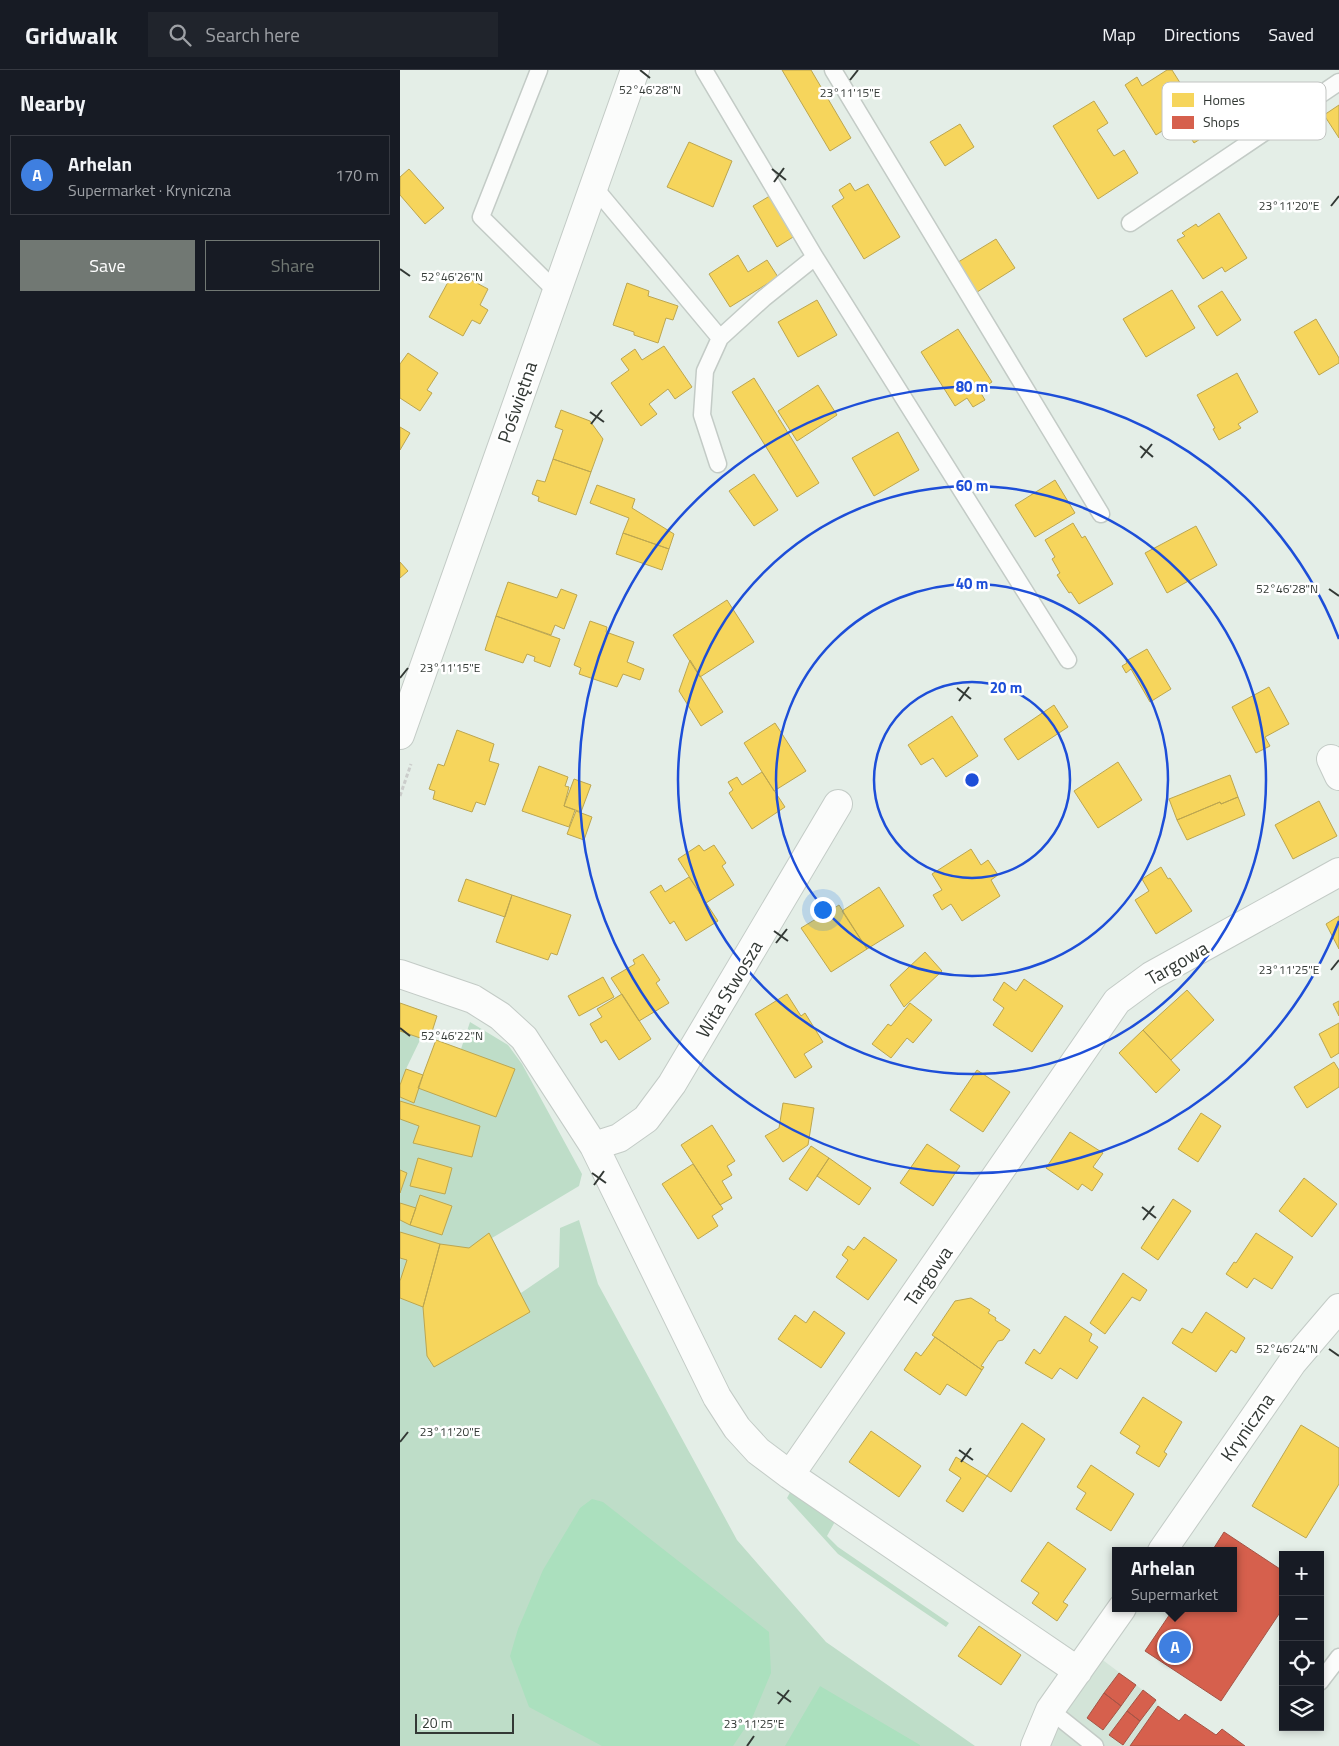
<!DOCTYPE html>
<html lang="en">
<head>
<meta charset="utf-8">
<style>
  body { margin:0; font-family:"Titillium Web",sans-serif; background:#20242c; color:#f1f3f6 }
  .controls { position:absolute; right:15px; bottom:15px; display:grid; overflow:hidden; border-radius:0px; box-shadow:0 2px 8px #0003 }
  .controls button { width:45px; height:45px; display:grid; place-items:center; padding:0; border:0; border-bottom:1px solid #363941; background:#171b24; color:#f1f3f6; font:25px sans-serif }
  .scale { position:absolute; left:15px; bottom:12px; width:99px; box-sizing:border-box; padding-left:5px; border:2px solid #333935; border-top:0; font-size:14px; line-height:18px; white-space:nowrap; color:#333935; -webkit-text-stroke:4px #fff; paint-order:stroke }
  .you { position:absolute; left:422px; top:839px; width:18px; height:18px; margin:-12px; border:4px solid #fff; border-radius:50%; background:#1a73e8; box-shadow:0 0 0 8px #1a73e833 }
  .badge { display:grid; place-items:center; width:32px; height:32px; border-radius:50%; background:#717873; color:#fff; font-size:16px; font-weight:700 }
  .pin { position:absolute; translate:-50% -50%; border:2px solid #fff; box-shadow:0 1px 5px #0006 }
  .popup { position:absolute; left:712px; top:1477px; width:125px; height:65px; box-sizing:border-box; display:grid; place-content:center; border-radius:0px; background:#171b24; filter:drop-shadow(0 1px 4px #0005); font-size:16px; white-space:nowrap; color:#9ea1a6 }
  .popup b { font-size:19px; color:#f1f3f6 }
  .popup::after { content:''; position:absolute; left:50%; top:100%; margin-left:-10px; border:10px solid transparent; border-top-color:#171b24 }
  .list { margin:0; padding:0; list-style:none }
  h2 { display:flex; justify-content:space-between; align-items:center; height:65px; margin:0; padding:0 20px; font-size:21px }
  h2 small { font-size:16px; font-weight:400; color:#9ea1a6 }
  .list li { display:grid; grid-template-columns:32px 1fr auto; gap:15px; align-items:center; box-sizing:border-box; height:80px; margin:0 10px 10px; padding:0 10px; border:1px solid #363941; border-radius:0px }
  .list b { display:block; font-size:19px; white-space:nowrap }
  .list p { margin:0; font-size:16px; white-space:nowrap; color:#9ea1a6 }
  .list em { font-size:16px; font-style:normal; color:#9ea1a6 }
  .actions { display:flex; gap:10px; padding:15px 20px }
  .actions a { flex:1; padding:11px 0; border:1px solid #717873; border-radius:0px; text-align:center; font-size:18px; color:#717873 }
  .actions .main { background:#717873; color:#fff }
  .icon { flex:none; width:28px; height:28px; fill:none; stroke:currentColor; stroke-width:2; stroke-linecap:round; stroke-linejoin:round }
  .map { position:relative; flex:none; width:939px; height:1676px; overflow:hidden }
  header { display:flex; align-items:center; gap:30px; box-sizing:border-box; height:70px; padding:0 25px; background:#171b24; border-bottom:1px solid #363941 }
  header strong { font-size:24px }
  nav { display:flex; gap:28px; margin-inline-start:auto; font-size:18px }
  .search { width:350px; height:45px; background:#20242c; display:flex; align-items:center; gap:12px; box-sizing:border-box; padding:0 18px; border-radius:0px; color:#9ea1a6; font-size:19px }
  main { display:flex }
  aside { flex:1; background:#171b24 }
  .map>svg:first-child { display:block }
</style>
</head>
<body>
<header>
<strong>Gridwalk</strong>
<div class="search"><svg class="icon" aria-label="search" viewBox="0 0 24 24"><circle cx="10" cy="10" r="6"/><path d="M15 15l6 6"/></svg>Search here</div>
<nav><a>Map</a><a>Directions</a><a>Saved</a></nav>
</header>
<main>
<aside>
<h2>Nearby<small></small></h2>
<ul class="list">
<li><span class="badge" style="background:#3f7fe0">A</span><div><b>Arhelan</b><p>Supermarket · Kryniczna</p></div><em>170 m</em></li>
</ul>
<div class="actions"><a class="main">Save</a><a>Share</a></div>
</aside>
<div class="map">
<svg width="939" height="1676" viewBox="0 0 939 1676">
  <rect width="100%" height="100%" fill="#e4eee7"/>
  <path fill="#d3e4d8" d="M692,1582L756,1630L758,1636L815,1676H635Z"/>
  <path fill="#beddc8" d="M70,952L108,975L122,994L182,1104L179,1116L92,1168L121,1223L159,1197L160,1158L179,1150L198,1214L337,1470L426,1572L575,1676H0V961L21,968L6,999L23,1005L36,970L61,979Z
    M393,1417L437,1448L427,1466L438,1477L549,1553L546,1557L438,1484L387,1428Z"/>
  <path fill="#abe0be" d="M192,1429L203,1432L369,1562L371,1603L353,1646L333,1676H202L129,1637L110,1586L118,1559L143,1500L180,1438Z
    M420,1616L520,1675V1676H385Z"/>
  <path fill="#f6d55c" stroke="#bca650" d="M382,0H411L451,68L430,81Z
    M767,0H772L811,62L794,73L779,50L756,65L725,15L737,7L742,16Z
    M694,31L708,53L697,60L714,86L724,80L738,103L698,129L653,56Z
    M939,35V68L924,45Z
    M560,54L574,77L545,96L530,72Z
    M289,72L332,91L313,137L267,117Z
    M9,99L44,138L25,154L0,125V107Z
    M450,113L455,121L468,114L500,167L464,189L432,136L444,128L439,120Z
    M373,124L398,164L377,177L353,136Z
    M819,143L847,188L825,202L822,197L803,209L777,170L785,166L782,163L796,154L798,157Z
    M596,169L615,198L574,224L555,194Z
    M338,185L348,202L367,190L378,207L330,237L309,204Z
    M54,201L88,219L80,235L88,240L80,254L72,250L63,266L29,247Z
    M227,213L249,221L248,226L278,236L273,250L266,248L258,273L234,265V262L213,255Z
    M772,220L795,258L746,287L723,249Z
    M822,221L841,250L817,266L798,236Z
    M417,230L437,265L398,287L378,252Z
    M916,249L939,288V293L919,305L894,262Z
    M558,259L592,312L579,320L585,330L573,337L567,328L555,336L521,282Z
    M264,276L292,317L275,329L268,319L249,334L257,344L241,356L211,313L229,300L221,289L235,279L242,290Z
    M8,283L38,303L27,320L32,323L20,341L0,328V294Z
    M837,303L858,342L838,354L841,358L819,370L813,359L815,358L797,325Z
    M354,308L419,413L397,427L332,322Z
    M418,315L437,345L397,371L378,341Z
    M161,340L190,351L203,369L191,402L153,389L163,360L155,357Z
    M0,357L10,363L0,380Z
    M498,362L519,400L474,426L452,388Z
    M153,389L191,402L176,445L138,431L139,427L132,424L137,410L145,412Z
    M354,404L378,440L354,456L329,421Z
    M655,410L675,443L635,467L615,435Z
    M197,415L235,429L232,438L274,464L269,479L223,463L229,448L190,433Z
    M673,453L682,468L685,466L713,514L679,534L671,522L669,523L657,505L660,503L652,489L655,487L645,470Z
    M796,456L817,495L767,523L745,483Z
    M223,463L269,479L262,500L216,484Z
    M0,492L8,501L0,508Z
    M108,512L157,528L161,519L177,525L164,559L155,555L151,565L96,546Z
    M327,530L354,572L300,607L273,565Z
    M96,546L160,569L150,597L134,591L135,587L127,584L123,593L85,580Z
    M190,551L207,557L206,562L234,572L227,592L244,599L240,610L223,604L217,617L179,604L181,598L174,595Z
    M747,579L771,619L750,632L731,599L726,603L722,596L727,593L726,591Z
    M290,590L323,642L301,656L279,621Z
    M869,617L889,654L865,667L870,676L856,683L832,637Z
    M654,635L668,657L618,690L604,669Z
    M552,646L578,686L546,707L533,688L521,695L508,675Z
    M375,653L406,701L374,721L344,673Z
    M57,660L94,674L89,691L99,694L85,735L76,732L72,742L33,729L35,721L29,719L38,694L44,696Z
    M718,692L742,730L698,758L674,721Z
    M139,696L168,707L165,716L169,717L164,736L175,740L169,757L122,741Z
    M362,702L385,737L352,759L329,723L333,720L328,712L337,707L342,715Z
    M830,705L838,727L821,734L820,732L777,750L769,729Z
    M174,709L191,715L181,742L164,736Z
    M838,727L845,745L787,770L777,750L820,732L821,734Z
    M919,731L937,766L893,789L875,755Z
    M176,741L192,747L184,770L167,764Z
    M299,775L304,781L314,775L326,793L322,796L334,815L306,833L278,789Z
    M571,779L581,795L588,790L598,805L591,810L600,826L562,851L551,834L542,840L533,825L542,820L532,804Z
    M761,797L768,809L770,808L792,841L756,864L735,830L749,821L742,809Z
    M289,807L318,851L286,871L274,851L270,854L250,822L261,815L265,822Z
    M66,809L112,825L105,847L58,831Z
    M479,817L504,856L467,879L442,841Z
    M112,825L171,845L157,885L151,883L148,890L96,872Z
    M439,835L467,879L431,902L401,858Z
    M939,846V879L926,854Z
    M525,882L542,901L504,937L490,915Z
    M243,884L260,910L256,913L269,933L239,951L211,908L235,894L233,890Z
    M203,907L214,927L179,946L168,926Z
    M624,909L663,936L632,982L593,955L604,938L593,930L604,912L616,921Z
    M787,920L814,950L771,990L743,960Z
    M222,924L251,969L219,990L206,970L201,973L190,954L202,947L197,939Z
    M387,924L401,946L405,943L423,972L404,984L412,997L395,1008L355,944Z
    M939,931V946L933,934Z
    M0,933L37,946L29,971L0,961Z
    M510,933L532,950L513,973L507,968L491,988L472,974L488,954L491,956Z
    M939,953V983L931,988L919,964Z
    M743,960L780,1000L756,1023L719,983Z
    M36,970L115,999L96,1047L18,1018Z
    M934,992L939,1000V1017L907,1038L894,1017Z
    M6,999L23,1005L14,1033L0,1027V1015Z
    M577,1000L610,1022L583,1062L550,1040Z
    M0,1031L80,1056L72,1087L13,1073L19,1056L0,1049Z
    M383,1033L414,1038L408,1075L383,1092L365,1066L379,1058Z
    M801,1043L821,1056L798,1092L778,1079Z
    M312,1055L335,1091L327,1096L332,1105L322,1111L332,1128L320,1135L281,1075Z
    M670,1062L703,1083L693,1097L703,1104L692,1121L682,1114L678,1120L646,1098Z
    M527,1074L560,1096L533,1136L500,1113Z
    M411,1076L429,1088L407,1121L389,1109Z
    M18,1088L52,1098L45,1124L10,1116Z
    M429,1088L471,1118L459,1135L417,1106Z
    M293,1094L323,1139L312,1146L318,1156L298,1169L262,1114Z
    M0,1100L7,1103L0,1123Z
    M904,1108L937,1134L912,1167L879,1141Z
    M20,1125L52,1136L42,1165L10,1155Z
    M773,1129L791,1141L758,1190L741,1178Z
    M0,1133L16,1138L10,1155L0,1150Z
    M0,1162L40,1174L23,1237L0,1228V1211L7,1190L0,1188Z
    M89,1163L130,1242L34,1297L27,1286L23,1237L40,1174L69,1178Z
    M856,1163L893,1187L872,1219L854,1208L847,1218L826,1204L834,1192L836,1193Z
    M464,1167L497,1190L468,1230L436,1207L448,1190L442,1185L448,1176L454,1180Z
    M723,1203L747,1220L740,1231L732,1227L705,1264L690,1253Z
    M571,1228L590,1240L588,1243L596,1248L595,1250L610,1260L603,1270L598,1271L581,1296L584,1297L582,1300L532,1265L555,1231Z
    M414,1241L445,1263L421,1298L378,1269L395,1245L406,1253Z
    M806,1242L845,1268L836,1283L831,1280L816,1302L772,1273L782,1258L792,1263Z
    M665,1246L692,1264L689,1271L698,1277L677,1309L660,1298L652,1309L625,1293L634,1279L640,1284Z
    M535,1267L582,1300L566,1326L547,1314L540,1325L504,1300L516,1282L521,1286Z
    M743,1327L782,1352L764,1382L767,1384L759,1397L736,1383L740,1376L720,1363Z
    M622,1353L645,1369L611,1422L587,1406Z
    M901,1355L939,1378V1414L906,1468L852,1436Z
    M471,1361L521,1396L499,1427L449,1392Z
    M556,1387L587,1406L563,1442L546,1431L561,1408L549,1400Z
    M691,1395L734,1424L711,1461L676,1439L686,1423L677,1417Z
    M648,1472L686,1499L663,1532L668,1535L657,1551L632,1533L639,1523L621,1511Z
    M579,1556L621,1585L601,1615L558,1586Z"/>
  <path fill="#d6604d" stroke="#a55446" d="M824,1462L883,1501V1538L821,1631L745,1581L774,1538H834V1481H812Z
    M719,1603L736,1615L721,1636L704,1623Z
    M743,1620L756,1630L740,1651L727,1641Z
    M704,1623L721,1636L703,1660L687,1648Z
    M758,1636L779,1651L785,1644L816,1665L822,1659L845,1676H730Z
    M727,1641L740,1651L723,1675L709,1665Z"/>
  <g fill="none" stroke-linecap="round" stroke-linejoin="round">
    <defs>
      <path id="lane" d="M139,0L81,147L157,222
        M304,0L415,187L668,590
        M433,0L701,444
        M194,117L320,268
        M730,153L939,12
        M318,394L302,345L305,301L320,268L364,228L415,187
        M920,1612L939,1587
        M650,1640L695,1676"/>
      <path id="street" d="M0,665L235,0
        M931,689L939,706
        M0,904L73,929L100,946L124,968L194,1076L317,1327L337,1358L358,1381L390,1405L678,1601
        M194,1076L219,1068L246,1049L272,1014L438,734
        M390,1405L717,931L751,906L939,802
        M762,1481L892,1293L939,1238
        M635,1676L650,1640L722,1538"/>
    </defs>
    <use href="#lane" stroke="#c3cbc6" stroke-width="19"/>
    <use href="#street" stroke="#c3cbc6" stroke-width="30"/>
    <path stroke="#cbcdcb" stroke-width="3" stroke-dasharray="4 2.5" stroke-linecap="butt" d="M0,726L11,694"/>
    <use href="#lane" stroke="#fbfcfb" stroke-width="16"/>
    <use href="#street" stroke="#fbfcfb" stroke-width="28"/>
  </g>
  <path fill="none" stroke="#333935" stroke-width="2" d="M240,0L250,8M450,10L458,0M372,99L386,110M374,112L384,98M931,136L939,126M0,199L10,206M190,342L204,352M191,354L202,340M740,376L753,387M741,388L752,374M929,519L939,526M0,608L8,598M557,618L571,629M559,631L569,617M374,861L388,871M376,873L387,859M931,900L939,890M0,958L10,966M192,1103L206,1113M194,1115L204,1101M742,1137L756,1148M743,1150L754,1136M929,1279L939,1286M0,1372L8,1362M559,1380L573,1390M561,1392L571,1378M377,1622L391,1632M378,1634L389,1620M347,1676L354,1666"/>
  <g fill="none" stroke="#1d4ed8" stroke-width="2.5">
    <circle cx="572" cy="710" r="98"/>
    <circle cx="572" cy="710" r="196"/>
    <circle cx="572" cy="710" r="294"/>
    <path d="M939 851A393 393 0 1 1 939 569"/>
  </g>
  <g text-anchor="middle" stroke-width="5" stroke-linejoin="round" paint-order="stroke">
    <g font-size="19" fill="#333935" stroke="#fff">
      <text transform="translate(117 332) rotate(-71)" y="7">Poświętna</text>
      <text transform="translate(777 893) rotate(-30)" y="7">Targowa</text>
      <text transform="translate(329 919) rotate(-59)" y="7">Wita Stwosza</text>
      <text transform="translate(528 1206) rotate(-55)" y="7">Targowa</text>
      <text transform="translate(847 1357) rotate(-55)" y="7">Kryniczna</text>
    </g>
  </g>
  <rect x="762" y="12" width="164" height="58" rx="8" fill="#fff" stroke="#c2c4c2" stroke-width="1"/>
  <rect x="772" y="23" width="22" height="14" fill="#f6d55c"/>
  <rect x="772" y="46" width="22" height="13" fill="#d6604d"/>
  <g font-size="14" fill="#333935">
    <text x="803" y="35">Homes</text>
    <text x="803" y="57">Shops</text>
  </g>
  <g font-size="12" text-anchor="middle" fill="#333935" stroke="#fff" stroke-width="5" stroke-linejoin="round" paint-order="stroke">
    <text x="250" y="24">52°46'28"N</text>
    <text x="450" y="27">23°11'15"E</text>
    <text x="889" y="140">23°11'20"E</text>
    <text x="52" y="211">52°46'26"N</text>
    <text x="887" y="523">52°46'28"N</text>
    <text x="50" y="602">23°11'15"E</text>
    <text x="889" y="904">23°11'25"E</text>
    <text x="52" y="970">52°46'22"N</text>
    <text x="887" y="1283">52°46'24"N</text>
    <text x="50" y="1366">23°11'20"E</text>
    <text x="354" y="1658">23°11'25"E</text>
  </g>
  <circle cx="572" cy="710" r="8" fill="#1d4ed8" stroke="#fff" stroke-width="2.5"/>
  <g font-size="15" text-anchor="middle" font-weight="bold" fill="#1d4ed8" stroke="#fff" stroke-width="5" stroke-linejoin="round" paint-order="stroke">
    <text x="572" y="322">80 m</text>
    <text x="572" y="421">60 m</text>
    <text x="572" y="519">40 m</text>
    <text x="606" y="623">20 m</text>
  </g>
</svg>
<div class="controls">
<button>+</button>
<button>−</button>
<button><svg class="icon" aria-label="locate" viewBox="0 0 24 24"><circle cx="12" cy="12" r="6"/><path d="M12 2v4M12 18v4M2 12h4M18 12h4"/></svg></button>
<button><svg class="icon" aria-label="layers" viewBox="0 0 24 24"><path d="M12 4l9 5-9 5-9-5zM3 14l9 5 9-5"/></svg></button>
</div>
<div class="scale">20 m</div>
<div class="you"></div>
<div class="pin badge" style="left:775px;top:1577px;background:#3f7fe0">A</div>
<div class="popup"><b>Arhelan</b>Supermarket</div>
</div>
</main>
</body>
</html>
